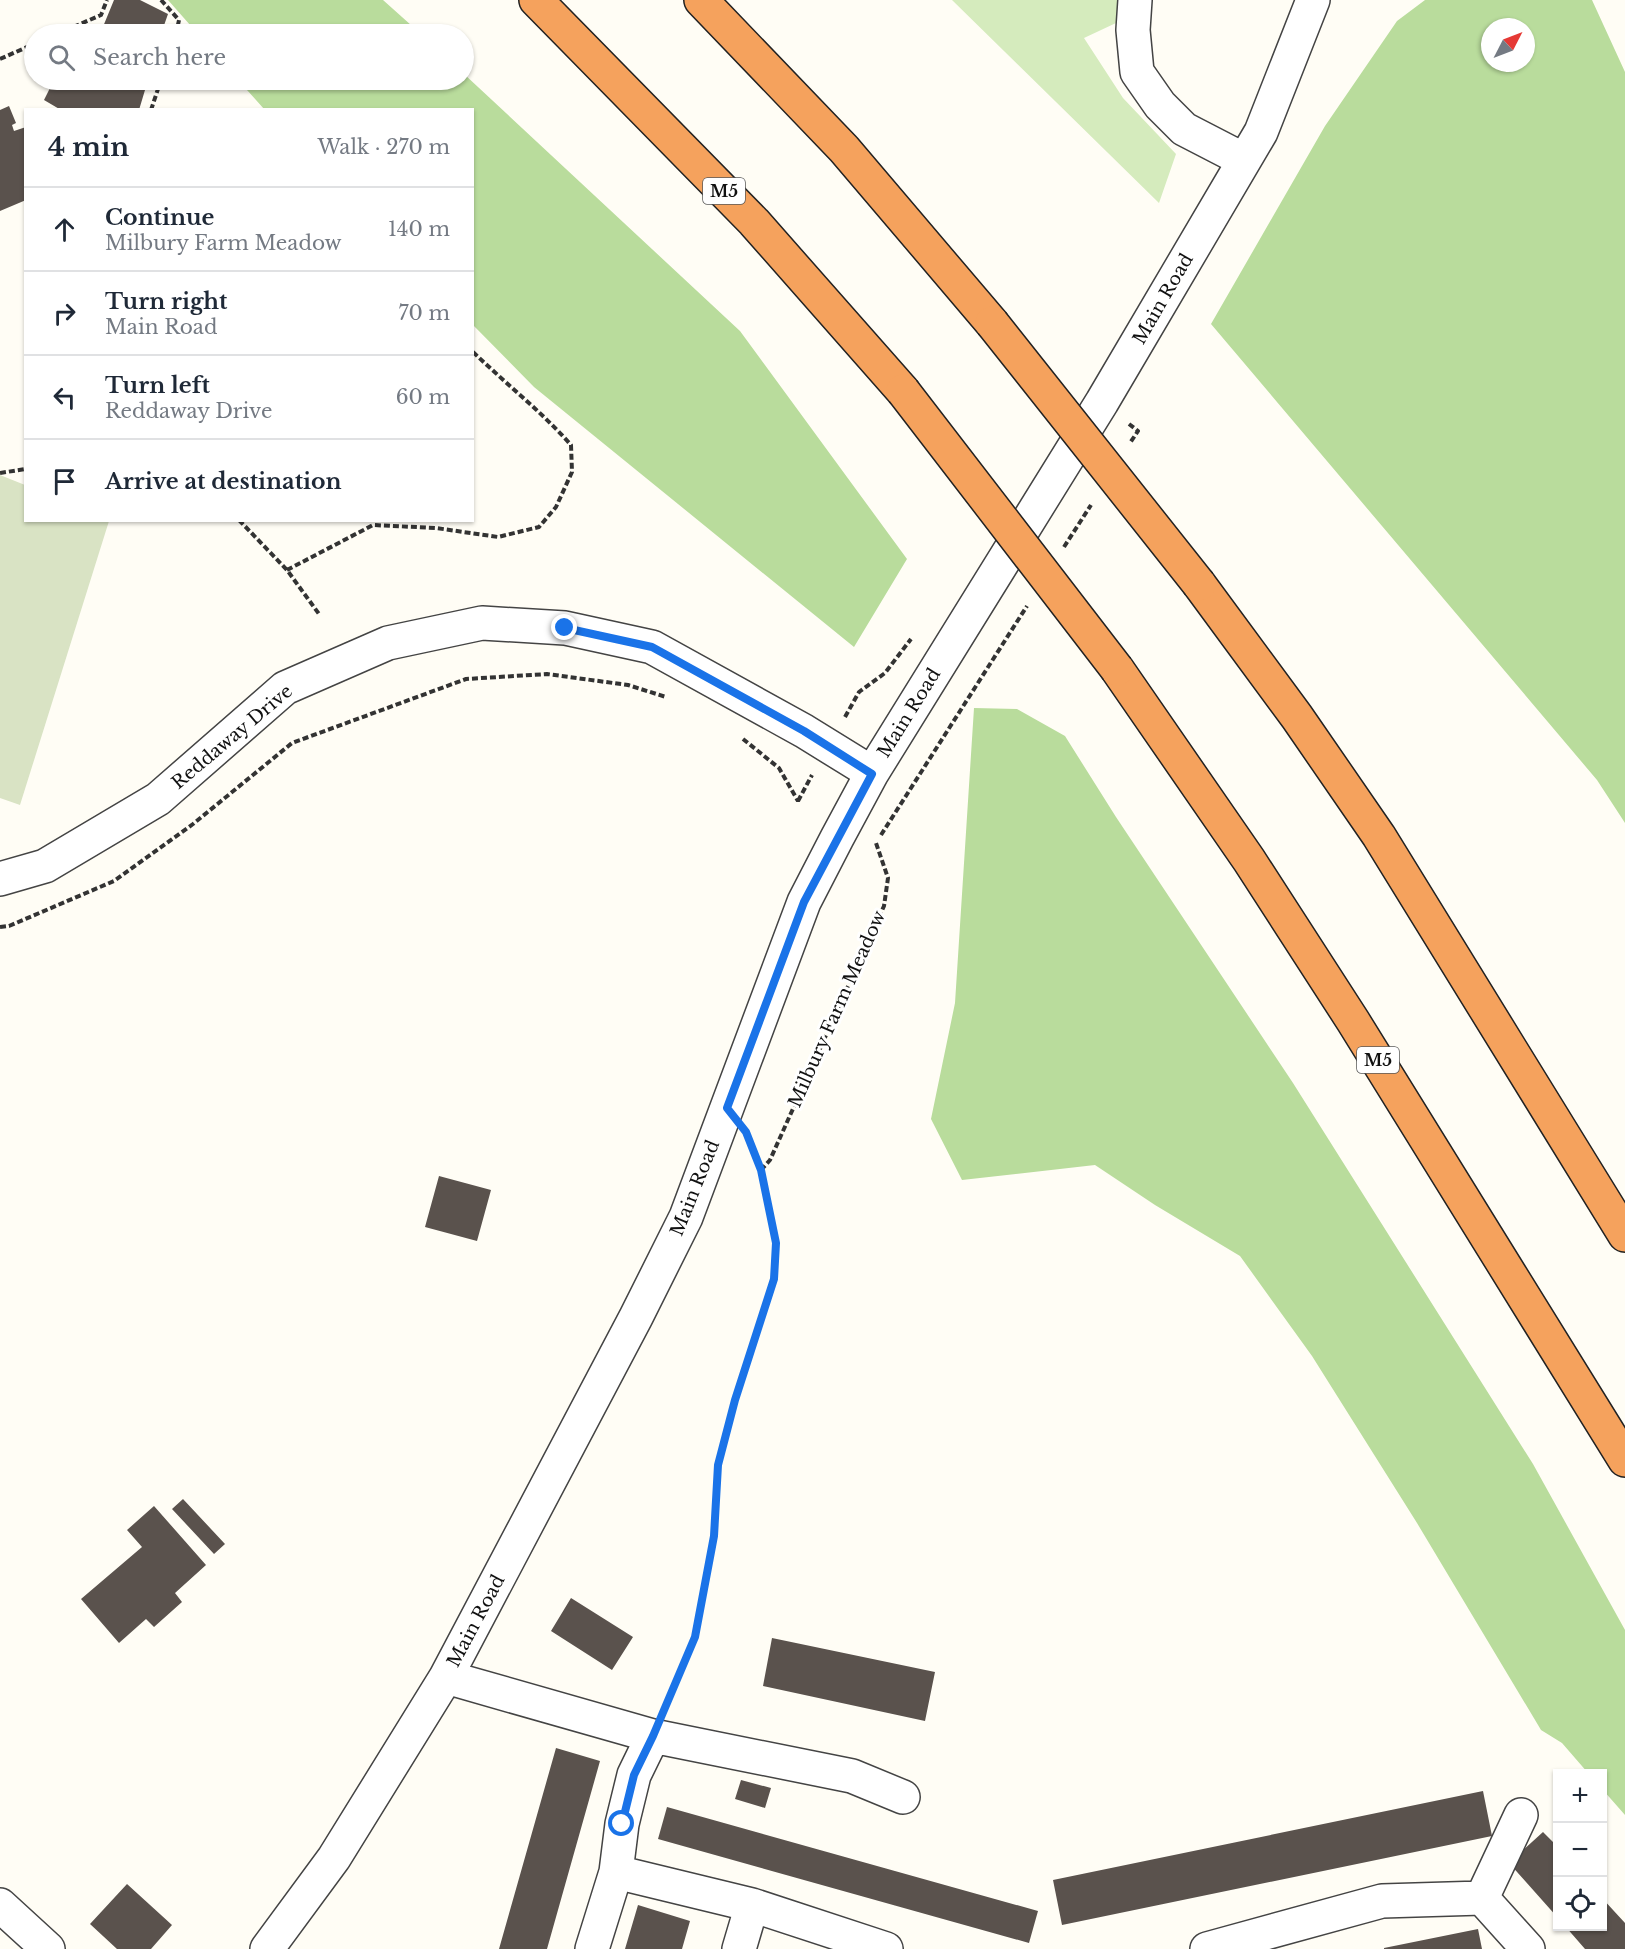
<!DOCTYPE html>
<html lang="en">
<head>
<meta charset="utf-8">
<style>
  body { margin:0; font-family:"Libre Baskerville",serif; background:#f6f6f7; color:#1f2937 }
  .controls { position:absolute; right:18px; bottom:18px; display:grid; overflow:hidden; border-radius:0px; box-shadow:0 2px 4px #0004 }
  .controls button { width:54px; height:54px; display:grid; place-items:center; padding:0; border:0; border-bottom:2px solid #e0e1e3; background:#fff; color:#1f2937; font:30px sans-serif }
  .compass { position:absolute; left:1481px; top:18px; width:54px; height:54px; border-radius:50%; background:#fff; box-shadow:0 2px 4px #0004; rotate:48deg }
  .stop { position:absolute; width:18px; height:18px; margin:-14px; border:4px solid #1a73e8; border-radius:50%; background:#fff }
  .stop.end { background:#1a73e8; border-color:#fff; box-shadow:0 2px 6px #0008 }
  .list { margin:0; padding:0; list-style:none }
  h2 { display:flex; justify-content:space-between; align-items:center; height:78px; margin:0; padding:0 24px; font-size:26px }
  h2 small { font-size:20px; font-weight:400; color:#747a83 }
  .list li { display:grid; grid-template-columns:39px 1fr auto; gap:18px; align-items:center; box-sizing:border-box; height:84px; padding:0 24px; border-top:2px solid #e0e1e3 }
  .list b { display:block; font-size:22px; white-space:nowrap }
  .list p { margin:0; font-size:20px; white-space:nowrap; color:#747a83 }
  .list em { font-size:20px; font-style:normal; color:#747a83 }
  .icon { flex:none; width:33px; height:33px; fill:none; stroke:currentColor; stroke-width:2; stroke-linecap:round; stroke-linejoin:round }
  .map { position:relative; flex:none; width:1625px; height:1949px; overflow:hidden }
  .search { position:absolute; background:#fff; box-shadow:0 2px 4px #0004; left:24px; top:24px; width:450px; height:66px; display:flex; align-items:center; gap:15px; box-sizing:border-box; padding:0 21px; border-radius:33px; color:#747a83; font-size:22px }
  .panel { position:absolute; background:#fff; box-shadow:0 2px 4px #0004; left:24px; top:108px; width:450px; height:414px; border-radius:0px }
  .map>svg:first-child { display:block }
</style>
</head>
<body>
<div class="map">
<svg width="1625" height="1949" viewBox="0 0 1625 1949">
  <rect width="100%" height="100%" fill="#fffdf5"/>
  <path fill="#d5ebbd" d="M952,0H1119L1116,23L1084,38L1123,98L1176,154L1159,203Z"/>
  <path fill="#b9dc9c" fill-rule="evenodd" d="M168,0H383L421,34H198Z
    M1425,0H1592L1625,72V823L1597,780L1211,324L1325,126L1397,21ZM1490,27H1526V63H1490Z
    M464,74L740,331L907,559L854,647L534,387L473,325L472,110L264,109L238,80H464Z
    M974,708L1017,709L1065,736L1116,817L1293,1083L1533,1464L1625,1630V1815L1603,1790L1602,1774L1588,1773L1562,1743L1541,1730L1417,1523L1312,1356L1240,1256L1155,1205L1095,1165L962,1180L931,1119L955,1003Z"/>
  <path fill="#d9e3c4" d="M0,475L25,485L26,520L109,521L20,805L0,798Z"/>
  <path fill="#5a524d" d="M114,0H140L168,14L161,34H100Z
    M54,80H66L80,87L83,80H148L139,110H61L44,100Z
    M9,106L16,123L12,125L14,131L26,127V200L0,211V110Z
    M439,1176L491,1190L477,1241L425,1227Z
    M183,1499L225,1544L214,1554L172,1509Z
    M154,1506L206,1565L175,1593L182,1602L154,1627L146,1619L119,1643L81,1599L142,1547L127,1530Z
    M571,1598L633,1637L612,1670L551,1631Z
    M772,1638L935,1672L925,1721L763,1686Z
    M556,1748L600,1761L547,1949H499Z
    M741,1780L771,1788L765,1808L735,1799Z
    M1483,1791L1492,1836L1062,1925L1053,1880Z
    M667,1807L1038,1911L1029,1943L658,1839Z
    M1543,1832L1558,1847V1918L1509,1863Z
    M127,1884L172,1925L151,1949H117L90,1924Z
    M1602,1898L1625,1923V1949H1585L1565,1926H1602Z
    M638,1905L690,1921L682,1949H625Z
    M1478,1929L1482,1949H1384V1948Z"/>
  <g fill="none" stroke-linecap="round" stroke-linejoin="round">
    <defs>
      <path id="minor" d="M1135,0L1133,30L1137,72L1160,105L1184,129L1244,160
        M0,879L45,866L158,799L285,688L388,643L482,623L565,628L652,647L804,731L872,773
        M446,1677L653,1736L852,1776L903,1797
        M616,1872L622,1824L634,1775L653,1736
        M1482,1898L1521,1815
        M0,1905L48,1949
        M267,1949L334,1858L446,1677L636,1317L686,1217L804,902L837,838L872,773L1102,402L1261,132L1313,0
        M592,1949L616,1872L752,1905L886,1949
        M739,1949L752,1905
        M1207,1949L1382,1901L1482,1898L1528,1949"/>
      <path id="highway" d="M536,0L754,222L903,391
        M701,0L844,149L992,323
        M1199,584L1297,717L1379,836L1625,1235
        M1117,669L1249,860L1353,1021L1625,1460"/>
    </defs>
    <use href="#minor" stroke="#444" stroke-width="36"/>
    <use href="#highway" stroke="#222" stroke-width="36"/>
    <path stroke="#333" stroke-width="4" stroke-dasharray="6 3" stroke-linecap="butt" d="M161,0L179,20L176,34
      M57,34L101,15L107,0
      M0,59L34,44
      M151,110L161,80
      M1129,424L1138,431L1130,443
      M0,473L26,469
      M239,520L287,570L319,614
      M1064,547L1091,505
      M287,570L373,525L436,528L498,537L539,527L556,507L572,472L571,445C541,411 505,383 472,351
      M845,717L859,692L885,673L911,639
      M743,739L779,768L798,801
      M798,801L812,775
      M881,835L1027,606
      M0,927L9,926L114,881L193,824L292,743L466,679L547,674L628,685L666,697
      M761,1170L770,1160L884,906L888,878L876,843L877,842
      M667,1705L695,1637L714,1536L718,1465L735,1400L774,1279L776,1243L761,1170L751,1144"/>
    <use href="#minor" stroke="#fff" stroke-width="33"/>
    <use href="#highway" stroke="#f5a25d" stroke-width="33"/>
    <defs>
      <path id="highway-bridge" d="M992,323L1199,584
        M903,391L1117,669"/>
    </defs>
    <use href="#highway-bridge" stroke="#222" stroke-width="36" stroke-linecap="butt"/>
    <use href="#highway-bridge" stroke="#f5a25d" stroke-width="33"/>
  </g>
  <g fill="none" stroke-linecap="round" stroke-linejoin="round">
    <path stroke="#1a73e8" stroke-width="8" d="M565,628L652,647L804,731L872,774L804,902L727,1108L746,1132L761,1170L776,1243L774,1279L735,1400L718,1465L714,1536L695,1637L653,1736L634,1775L622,1824"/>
  </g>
  <g text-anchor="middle" stroke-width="6" stroke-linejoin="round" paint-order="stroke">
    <g fill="#fff" stroke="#585858" stroke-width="1.5">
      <rect x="703" y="178" width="42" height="26" rx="4.5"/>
      <rect x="1357" y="1047" width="42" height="26" rx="4.5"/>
    </g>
    <g font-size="16" font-weight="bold" fill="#111">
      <text x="724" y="197">M5</text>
      <text x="1378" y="1066">M5</text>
    </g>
    <g font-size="18" fill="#111" stroke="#fff">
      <text transform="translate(1163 299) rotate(-60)" y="6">Main Road</text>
      <text transform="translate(909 713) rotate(-58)" y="6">Main Road</text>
      <text transform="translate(232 737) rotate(-40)" y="6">Reddaway Drive</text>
      <text transform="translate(837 1009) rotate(-66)" y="6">Milbury Farm Meadow</text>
      <text transform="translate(695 1188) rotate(-68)" y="6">Main Road</text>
      <text transform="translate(476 1621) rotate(-62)" y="6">Main Road</text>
    </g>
  </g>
</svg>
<div class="controls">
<button>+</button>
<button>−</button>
<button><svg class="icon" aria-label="locate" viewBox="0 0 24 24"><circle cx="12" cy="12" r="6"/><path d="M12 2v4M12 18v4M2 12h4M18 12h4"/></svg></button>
</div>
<svg class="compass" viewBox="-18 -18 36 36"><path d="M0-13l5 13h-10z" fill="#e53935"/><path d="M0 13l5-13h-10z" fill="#747a83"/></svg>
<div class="stop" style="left:622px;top:1824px"></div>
<div class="stop end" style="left:565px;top:628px"></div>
<div class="search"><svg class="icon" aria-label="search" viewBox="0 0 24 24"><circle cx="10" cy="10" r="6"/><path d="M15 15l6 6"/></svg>Search here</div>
<section class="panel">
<h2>4 min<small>Walk · 270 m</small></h2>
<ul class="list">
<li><svg class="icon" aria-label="ahead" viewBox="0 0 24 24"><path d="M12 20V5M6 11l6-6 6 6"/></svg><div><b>Continue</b><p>Milbury Farm Meadow</p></div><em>140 m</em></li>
<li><svg class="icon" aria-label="right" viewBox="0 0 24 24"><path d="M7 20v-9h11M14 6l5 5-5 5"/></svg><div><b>Turn right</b><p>Main Road</p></div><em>70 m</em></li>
<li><svg class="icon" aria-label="left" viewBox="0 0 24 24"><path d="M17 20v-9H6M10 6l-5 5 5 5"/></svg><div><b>Turn left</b><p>Reddaway Drive</p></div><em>60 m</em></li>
<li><svg class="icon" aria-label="arrive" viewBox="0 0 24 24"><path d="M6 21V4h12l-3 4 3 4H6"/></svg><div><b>Arrive at destination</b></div></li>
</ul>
</section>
</div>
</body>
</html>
